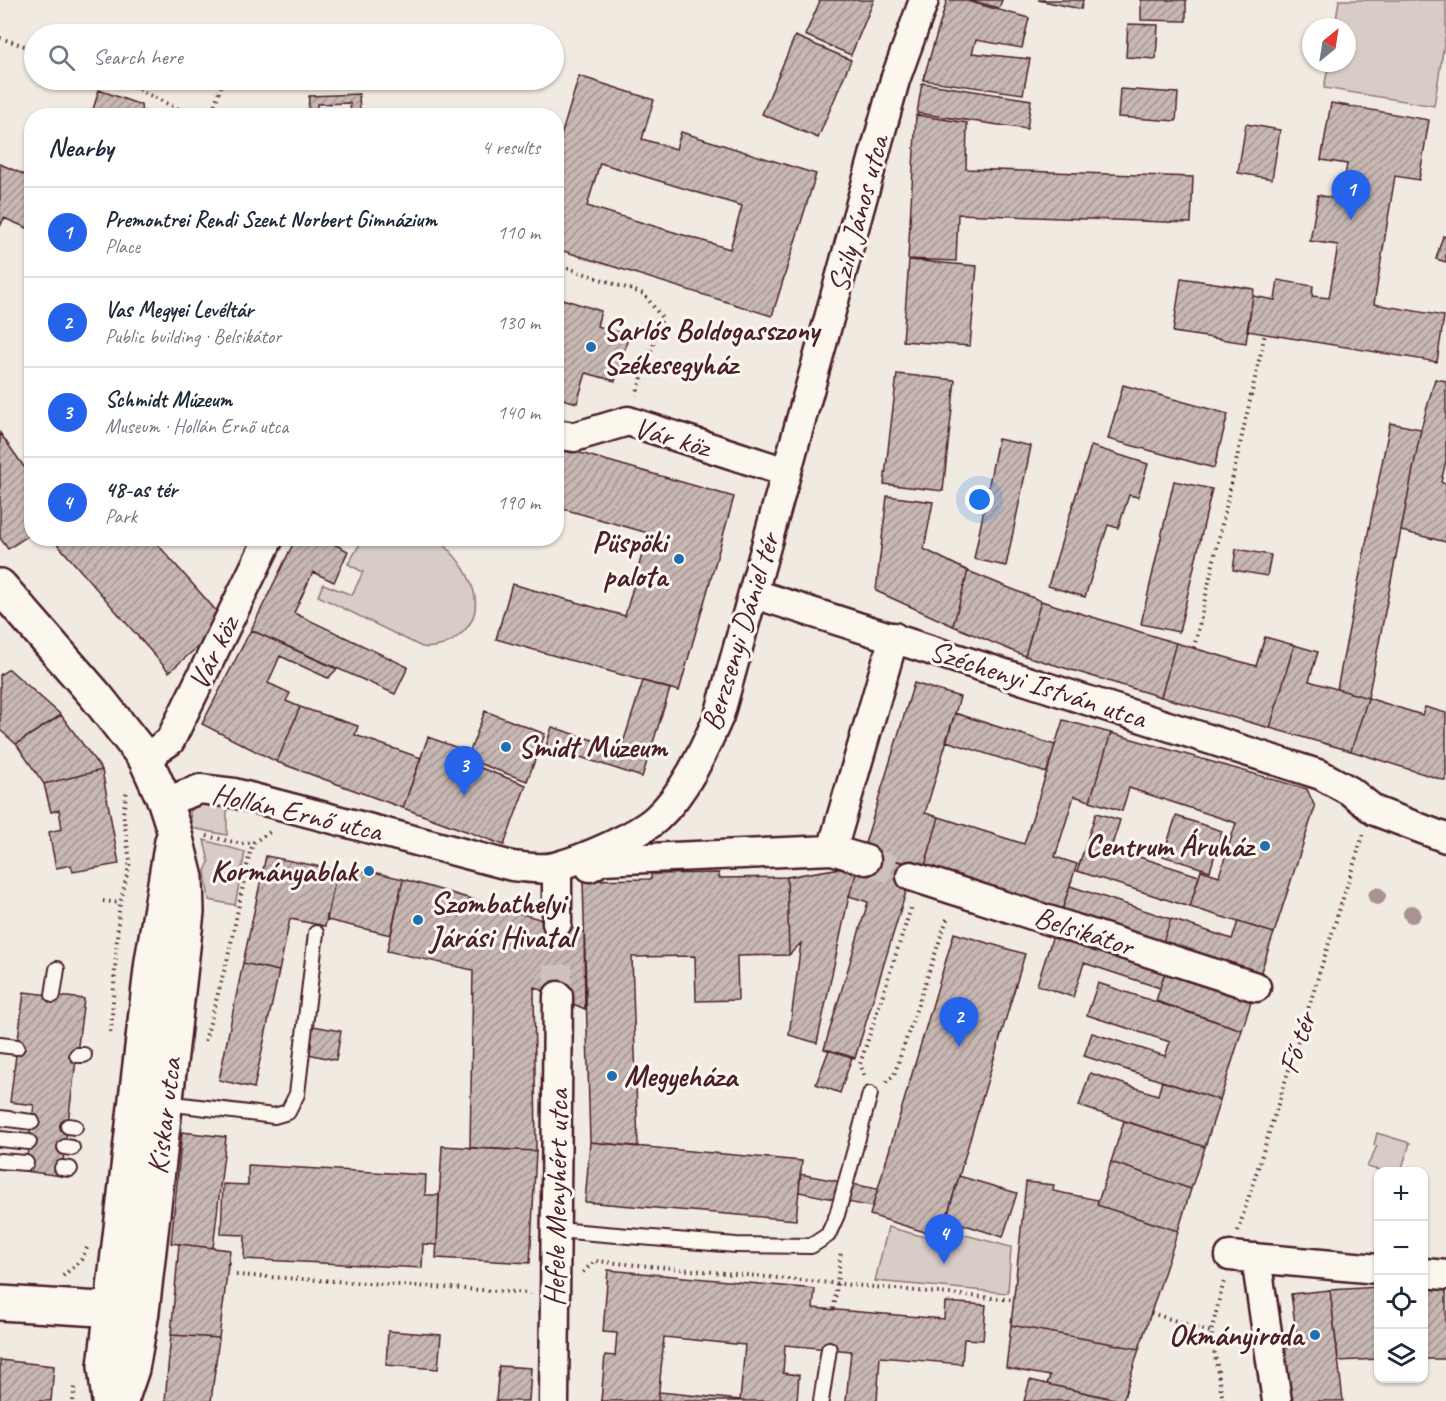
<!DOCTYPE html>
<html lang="en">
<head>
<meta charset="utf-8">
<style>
  body { margin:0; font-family:Caveat,sans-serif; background:#f2f2f3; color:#1f2937 }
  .controls { position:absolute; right:18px; bottom:18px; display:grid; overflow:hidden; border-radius:12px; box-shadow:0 2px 4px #0004 }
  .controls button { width:54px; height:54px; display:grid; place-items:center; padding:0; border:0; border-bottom:2px solid #e0e1e3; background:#fff; color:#1f2937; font:30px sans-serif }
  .compass { position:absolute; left:1302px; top:18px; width:54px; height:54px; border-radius:50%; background:#fff; box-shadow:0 2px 4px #0004; rotate:30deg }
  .you { position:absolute; left:980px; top:500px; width:21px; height:21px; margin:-15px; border:4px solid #fff; border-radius:50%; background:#1a73e8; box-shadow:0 0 0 9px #1a73e833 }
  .badge { display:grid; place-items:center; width:39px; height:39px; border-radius:50%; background:#2563eb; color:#fff; font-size:20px; font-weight:700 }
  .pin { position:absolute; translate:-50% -50px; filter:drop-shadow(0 2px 3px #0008) }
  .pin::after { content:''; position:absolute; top:32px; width:21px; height:18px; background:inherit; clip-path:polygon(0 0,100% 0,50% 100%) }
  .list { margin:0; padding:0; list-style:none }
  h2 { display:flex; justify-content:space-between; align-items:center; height:78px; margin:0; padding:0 24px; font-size:26px }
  h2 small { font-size:20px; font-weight:400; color:#747a83 }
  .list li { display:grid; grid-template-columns:39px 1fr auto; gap:18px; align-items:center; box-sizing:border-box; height:90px; padding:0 24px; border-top:2px solid #e0e1e3 }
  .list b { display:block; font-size:22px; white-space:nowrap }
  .list p { margin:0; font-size:20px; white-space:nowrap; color:#747a83 }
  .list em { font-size:20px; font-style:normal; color:#747a83 }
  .icon { flex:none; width:33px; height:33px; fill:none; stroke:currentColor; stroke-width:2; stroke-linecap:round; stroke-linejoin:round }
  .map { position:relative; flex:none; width:1446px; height:1401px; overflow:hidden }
  .search { position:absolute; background:#fff; box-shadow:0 2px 4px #0004; left:24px; top:24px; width:540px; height:66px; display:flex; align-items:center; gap:15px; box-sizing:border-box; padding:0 21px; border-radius:33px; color:#747a83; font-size:22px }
  .panel { position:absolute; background:#fff; box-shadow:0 2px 4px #0004; left:24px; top:108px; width:540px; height:438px; border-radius:24px }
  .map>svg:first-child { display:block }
</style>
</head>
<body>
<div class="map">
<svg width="1446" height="1401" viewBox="0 0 1446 1401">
  <defs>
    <pattern id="building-hatch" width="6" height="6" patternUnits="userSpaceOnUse" patternTransform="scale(1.5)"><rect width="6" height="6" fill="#c8b8b3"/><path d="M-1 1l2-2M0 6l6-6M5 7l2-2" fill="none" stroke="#a49592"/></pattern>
  </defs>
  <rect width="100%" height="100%" fill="#f0eae0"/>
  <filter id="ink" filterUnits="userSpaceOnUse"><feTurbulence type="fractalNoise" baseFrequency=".0167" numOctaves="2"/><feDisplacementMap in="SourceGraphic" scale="12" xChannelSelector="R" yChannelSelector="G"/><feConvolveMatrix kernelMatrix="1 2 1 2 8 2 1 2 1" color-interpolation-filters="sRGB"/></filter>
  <g filter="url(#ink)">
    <path fill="#d8ccc6" stroke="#917678" stroke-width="1.5" d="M1339,0H1446V32L1434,106L1324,88L1329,63H1347V27H1335Z
      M438,539C465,563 496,608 457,637C448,645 433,649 422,647L318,596L323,584L352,595L363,572L348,564L363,539Z
      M212,799H227V835L192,828L190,812L197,805Z
      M204,840L245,852L235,905L209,900L205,871L209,862Z
      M1377,1133L1410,1143L1401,1171H1383L1367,1167L1377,1146L1374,1145Z
      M888,1227L947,1243L950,1231L1011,1247L1008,1293L875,1281Z"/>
    <path fill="url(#building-hatch)" stroke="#4a1f2b" stroke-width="1.5" fill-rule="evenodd" d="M818,0H874L851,55L805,35L820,1Z
      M947,0H963L1029,18L1022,48L976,40L972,53L1030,59L1023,94L923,80Z
      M969,0H1002L999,8Z
      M1038,0H1083L1081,9Z
      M1141,0H1186V21L1141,20Z
      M1128,24L1158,25L1156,59L1126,57Z
      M795,36L851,60L818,138L762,114Z
      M579,76L654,100L642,139L676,149L681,132L816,174L772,316L560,250L562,241L556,239V153ZM600,163L742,206L730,249L587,206Z
      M922,83L1031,100L1027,129L917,113Z
      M1120,89L1178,93L1176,121L1118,117Z
      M99,90L141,105L142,116H91Z
      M359,94L360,113L413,116H351L350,103L317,104V116H308L309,96Z
      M1331,103L1429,120L1419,180L1395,176L1374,304L1444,316L1437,362L1247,331L1253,296L1275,300L1278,280L1313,286L1312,296L1329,298L1338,245L1310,241L1318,195L1341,200L1347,164L1321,160Z
      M916,115L967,123L966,169L1193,177L1191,223L958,214L956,261L908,259Z
      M1246,124L1280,130L1272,179L1238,173Z
      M0,164L32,178V230L4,218L0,227Z
      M1443,236L1446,237V262L1436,259Z
      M909,260L977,266L970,346L903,341Z
      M1181,278L1254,289L1246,343L1173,332Z
      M556,297L601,311L597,326L629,335L615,381L586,373L577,403L556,397Z
      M897,374L955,380L943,491L884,484Z
      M1435,379L1446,381V461L1441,482L1446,484V542L1401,531L1421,429Z
      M1123,385L1228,414L1214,468L1108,439Z
      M1390,423L1421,429L1368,698L1337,689Z
      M0,433L32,478V533L8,549L0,538Z
      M998,439L1031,446L1006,566L974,559Z
      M556,446L734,497L679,691L496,639L512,584L625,616L648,533L556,507Z
      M1091,446L1148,464L1138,497L1129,495L1118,528L1108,525L1085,597L1048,586Z
      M1174,481L1212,489L1179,632L1141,624Z
      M887,496L933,502L924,549L968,571L953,626L876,591Z
      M52,538H152L226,622L169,672Z
      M296,538H329L328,541L348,551L334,582L313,572L294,613L408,667L395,694L251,630Z
      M1236,549L1271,555L1267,576L1233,570Z
      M968,571L1041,601L1025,656L953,626Z
      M1041,601L1176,643L1161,697L1025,656Z
      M251,630L337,669L328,678L280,656L268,683L290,693L286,701L300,707L277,762L202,724Z
      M1265,637L1294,645L1270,728L1161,697L1176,643L1256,666Z
      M1294,645L1318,652L1309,681L1368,698L1351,751L1270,728Z
      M9,669L61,715L16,744L0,730V675Z
      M643,681L670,689L642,777L546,746L552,727L621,749Z
      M914,683L960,697L925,813L939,817L924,869L863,850Z
      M1368,698L1422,715L1425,707L1446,713V781L1351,751Z
      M300,707L358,726L355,735L421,758L403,808L277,762Z
      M485,711L545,734L527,781L467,759Z
      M955,713L1055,745L1047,773L946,741Z
      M61,715L102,770L44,784L16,744Z
      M1063,720L1111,733L1090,801L1074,796L1055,857L1077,864L1061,913L924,869L939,817L1024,844Z
      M1111,733L1307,789L1315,807L1274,933L1190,907L1201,870L1219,876L1236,823L1129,788L1122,811L1090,801Z
      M428,737L466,751L462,761L526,785L504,845L403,808Z
      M102,770L119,864L73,872L71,865L56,868L49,832L62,829L59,810L51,812L44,784Z
      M1096,813L1120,820L1111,848L1199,876L1190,907L1077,871Z
      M1176,816L1222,831L1210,871L1163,856Z
      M869,853L914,866L855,1058L824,1049L868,902L849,896L859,865Z
      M266,856L337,870L325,926L290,919L279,971L243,963Z
      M859,865L849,896L817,1043L789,1035L801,943L789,955L787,877Z
      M337,870L369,871L403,879L391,935L327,920Z
      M719,873V878L787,877L789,955L737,956L738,1000L696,1001L695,956L632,957L638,1147L590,1142L583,880L651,879V874Z
      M403,879L584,932L585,1009L534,987L536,1151L470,1148L473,970L387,951Z
      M1070,886L1171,919L1162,945L1061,913Z
      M1171,919L1232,939L1238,922L1274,933L1259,977L1162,945Z
      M1055,929L1167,965L1160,988L1084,963L1073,997L1037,985Z
      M954,933L1025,954L941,1237L870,1215Z
      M243,963L279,971L254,1088L219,1080Z
      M1167,965L1254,993L1242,1030L1156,1001Z
      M1098,983L1242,1030L1220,1100L1084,1056L1092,1033L1165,1056L1170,1042L1087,1015Z
      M24,992L84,999L61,1176L25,1171L34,1105L10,1102Z
      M313,1026L341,1031L336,1060L308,1054Z
      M829,1050L852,1057L840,1093L816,1084Z
      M1090,1073L1158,1095L1162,1081L1220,1100L1205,1147L1079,1106Z
      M1124,1121L1205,1147L1191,1189L1111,1162Z
      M182,1132L226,1137L213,1248L171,1243Z
      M590,1142L802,1161L796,1220L585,1202Z
      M442,1146L536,1151L530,1263L436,1258Z
      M1111,1162L1191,1189L1178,1231L1097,1205Z
      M248,1165L426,1175L425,1195H439L437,1245L423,1244L422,1268L244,1259L245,1235L221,1234L223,1184L248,1185Z
      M800,1174L878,1189L872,1207L799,1192Z
      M959,1176L1017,1193L1003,1237L946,1219Z
      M1026,1182L1054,1185L1053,1191L1098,1200L1097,1205L1178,1231L1139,1349L1011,1325Z
      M179,1244L230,1250L219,1338L171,1335Z
      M608,1270L815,1289L813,1308L944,1319L945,1302L986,1305L983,1340L964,1339L962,1364L880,1357L877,1401H846L851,1351L785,1345L783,1373L799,1375L797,1401H740L745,1345L664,1337L658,1401H601L605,1355L615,1356L617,1333L603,1332Z
      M1378,1287V1359L1338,1361L1330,1290Z
      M1424,1287H1446V1359H1424Z
      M1330,1290L1343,1401H1288L1282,1349L1298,1346L1291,1294Z
      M1011,1325L1139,1349L1123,1401L1047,1384L1050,1376L1006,1368Z
      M388,1331L441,1335L438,1369L386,1365Z
      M171,1335L219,1338L211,1401H165Z
      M0,1360L54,1366L51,1401H0Z
      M499,1366L531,1368L529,1401H496Z
      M1030,1380L1047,1384L1121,1401H1024Z
      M659,1392L740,1400V1401H658Z"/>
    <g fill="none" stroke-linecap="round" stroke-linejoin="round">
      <path stroke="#cfc1bc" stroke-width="28" stroke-dasharray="28 14" stroke-linecap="butt" d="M866,860L911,876
        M557,923L558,996"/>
      <defs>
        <path id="lane" d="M53,995L57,969
          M0,1045L17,1047
          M77,1055H84
          M166,1103L274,1116L288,1112L297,1094L316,933
          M0,1118L32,1122
          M68,1126L75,1127
          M0,1139L29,1142
          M65,1147L72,1148
          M0,1161L26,1163
          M62,1168L70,1169
          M557,1230L736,1245L811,1246L828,1235L837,1215L870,1094
          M821,1401L829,1349"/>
        <path id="street" d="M556,434L574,437L628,421L786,472
          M755,594L1321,775L1350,791L1375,811L1446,838
          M145,758L170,741L269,538
          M165,802L200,789L234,793L512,866C527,867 543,871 558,866C583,859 638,836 657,818C686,791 703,752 719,716L895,80L924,0
          M832,850L894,637
          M557,867V923
          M590,867L602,860L832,850L866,860
          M911,876L1256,987
          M1230,1256L1378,1269
          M1256,1258L1277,1401
          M1424,1273L1446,1275
          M554,1401L558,996"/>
        <path id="secondary" d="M0,586L96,696L145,758L165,802L174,830L186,878L187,912L142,1312L132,1369L121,1401
          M0,1303L134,1311
          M109,1401L105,1366L152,961L172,841"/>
      </defs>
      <use href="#lane" stroke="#4a1f2b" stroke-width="18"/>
      <use href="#street" stroke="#4a1f2b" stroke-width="33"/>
      <use href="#secondary" stroke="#4a1f2b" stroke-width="38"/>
      <path stroke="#4a1f2b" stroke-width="4" stroke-dasharray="1.5 4.5" stroke-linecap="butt" d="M0,38L34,49
        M117,80L194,116
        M211,116L223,80
        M556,264L644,294L662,318L636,395
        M1194,648L1265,334
        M207,836L242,844L254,842
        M103,901L121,903
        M111,1032L119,909L130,862L123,813L127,790
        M205,1041L228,957L250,852L254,842L270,832
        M864,1075L860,1064L912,905
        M886,1082L894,1075L948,916
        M1238,1231L1363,835
        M228,1263L230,1268
        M583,1272L595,1261L1014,1300
        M236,1275L530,1293
        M63,1276L81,1260L87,1248
        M834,1309L841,1250
        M1151,1313L1211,1332
        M73,1401L75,1387
        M1223,1401L1211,1332L1224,1281"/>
      <use href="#lane" stroke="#fbf7ec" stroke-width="14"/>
      <use href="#street" stroke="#fbf7ec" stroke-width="28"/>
      <use href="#secondary" stroke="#fbf7ec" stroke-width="33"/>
    </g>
    <g fill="#a89292">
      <circle cx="1377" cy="896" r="9"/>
      <circle cx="1412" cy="914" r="9"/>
    </g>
  </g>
  <g fill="#1f6fb2" stroke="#fbf7ec" stroke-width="2">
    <circle cx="591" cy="347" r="6"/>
    <circle cx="679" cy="559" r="6"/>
    <circle cx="506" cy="747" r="6"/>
    <circle cx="1265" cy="846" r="6"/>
    <circle cx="369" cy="871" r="6"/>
    <circle cx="418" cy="920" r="6"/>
    <circle cx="612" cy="1076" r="6"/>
    <circle cx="1315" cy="1335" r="6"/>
  </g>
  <g text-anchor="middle" stroke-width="6" stroke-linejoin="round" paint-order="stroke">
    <g font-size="30" fill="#4a1f2b" stroke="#fbf7ec">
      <text transform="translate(858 214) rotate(-75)" y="10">Szily János utca</text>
      <text transform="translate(672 437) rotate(16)" y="10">Vár köz</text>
      <text transform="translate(740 632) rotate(-73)" y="10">Berzsenyi Dániel tér</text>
      <text transform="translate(213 653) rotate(-64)" y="10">Vár köz</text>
      <text transform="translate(1038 684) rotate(18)" y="10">Széchenyi István utca</text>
      <text transform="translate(297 812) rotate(13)" y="10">Hollán Ernő utca</text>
      <text transform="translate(1084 931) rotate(18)" y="10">Belsikátor</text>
      <text transform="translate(1297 1043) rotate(-72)" y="10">Fő tér</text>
      <text transform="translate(164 1116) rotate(-83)" y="10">Kiskar utca</text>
      <text transform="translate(556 1198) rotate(-89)" y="10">Hefele Menyhért utca</text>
    </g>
    <g font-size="30" font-weight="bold" fill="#4a1f2b" stroke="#fbf7ec" text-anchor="start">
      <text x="603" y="340">Sarlós Boldogasszony<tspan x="603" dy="34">Székesegyház</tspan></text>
      <text x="667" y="552" text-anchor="end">Püspöki<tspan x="667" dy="34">palota</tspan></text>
      <text x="518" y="757">Smidt Múzeum</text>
      <text x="1253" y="856" text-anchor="end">Centrum Áruház</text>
      <text x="357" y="881" text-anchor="end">Kormányablak</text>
      <text x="430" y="913">Szombathelyi<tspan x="430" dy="34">Járási Hivatal</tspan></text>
      <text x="624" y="1086">Megyeháza</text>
      <text x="1303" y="1345" text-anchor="end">Okmányiroda</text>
    </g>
  </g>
</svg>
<div class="controls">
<button>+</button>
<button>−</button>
<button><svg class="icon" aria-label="locate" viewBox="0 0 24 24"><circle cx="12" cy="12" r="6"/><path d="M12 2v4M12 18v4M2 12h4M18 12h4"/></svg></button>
<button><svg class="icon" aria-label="layers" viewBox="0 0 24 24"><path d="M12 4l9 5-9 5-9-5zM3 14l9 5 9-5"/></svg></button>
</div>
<svg class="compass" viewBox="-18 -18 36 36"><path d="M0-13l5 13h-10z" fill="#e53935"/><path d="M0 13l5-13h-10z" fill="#747a83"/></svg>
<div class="you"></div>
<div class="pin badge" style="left:1351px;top:220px">1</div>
<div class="pin badge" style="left:959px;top:1047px">2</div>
<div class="pin badge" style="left:464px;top:796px">3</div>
<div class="pin badge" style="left:944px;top:1264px">4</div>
<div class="search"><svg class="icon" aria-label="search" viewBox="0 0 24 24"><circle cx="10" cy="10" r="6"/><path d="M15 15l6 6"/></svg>Search here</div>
<section class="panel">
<h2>Nearby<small>4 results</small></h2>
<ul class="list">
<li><span class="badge">1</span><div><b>Premontrei Rendi Szent Norbert Gimnázium</b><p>Place</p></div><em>110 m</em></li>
<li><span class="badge">2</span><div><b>Vas Megyei Levéltár</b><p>Public building · Belsikátor</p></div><em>130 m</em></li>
<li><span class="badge">3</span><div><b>Schmidt Múzeum</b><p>Museum · Hollán Ernő utca</p></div><em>140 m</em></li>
<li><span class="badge">4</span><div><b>48-as tér</b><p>Park</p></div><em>190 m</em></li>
</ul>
</section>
</div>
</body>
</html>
